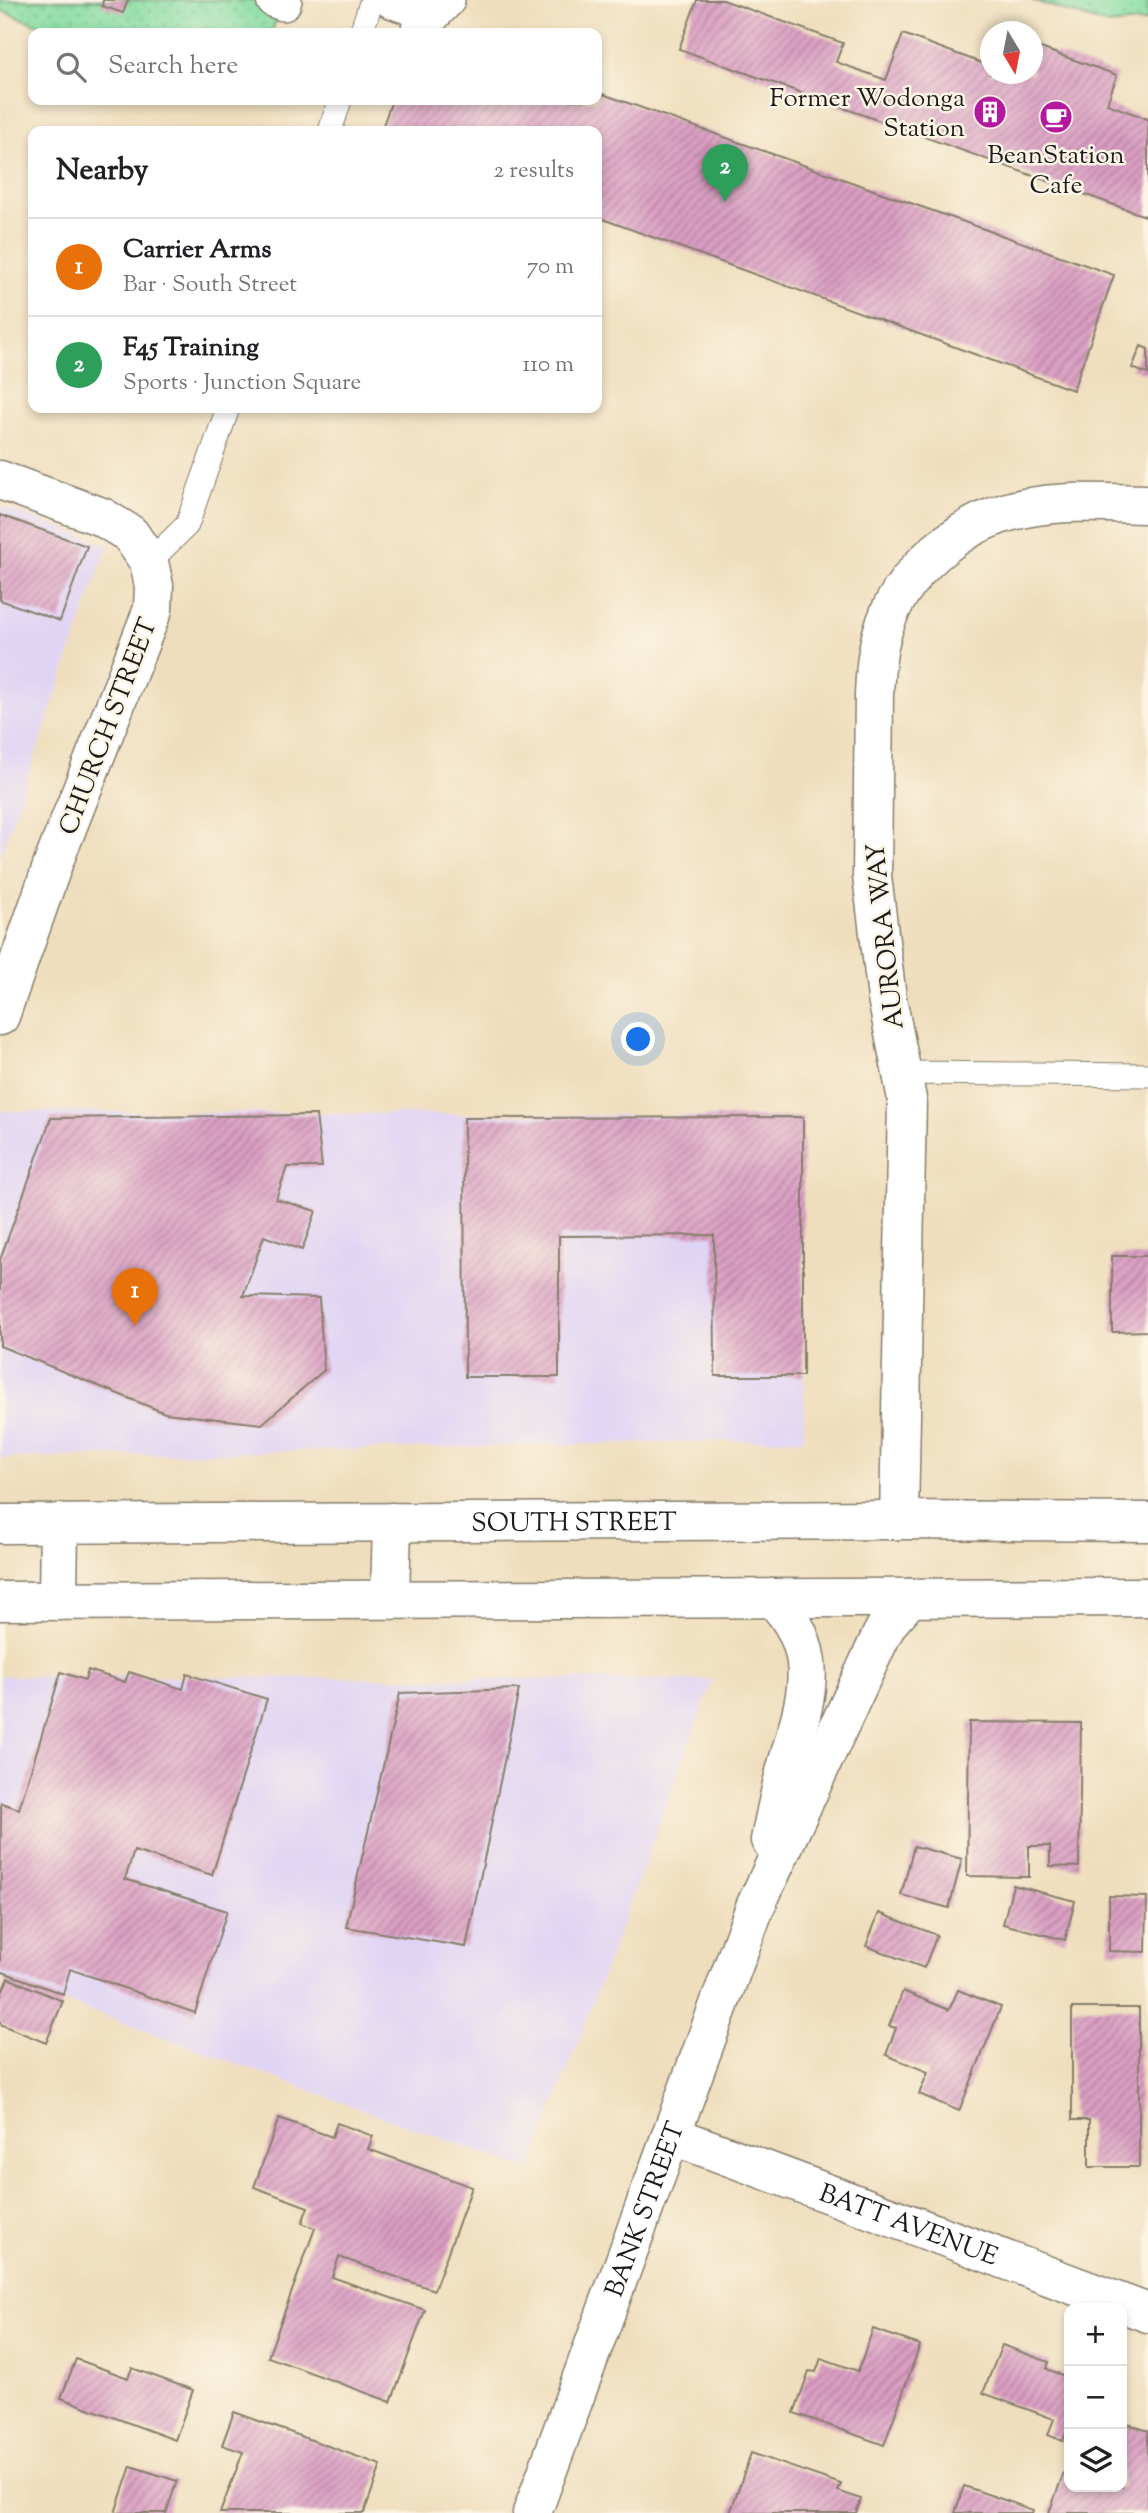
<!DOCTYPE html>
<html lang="en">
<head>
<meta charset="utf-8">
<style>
  body { margin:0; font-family:"Sorts Mill Goudy",serif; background:#f6f6f6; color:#202124 }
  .controls { position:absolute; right:21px; bottom:21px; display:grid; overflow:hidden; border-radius:14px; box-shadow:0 4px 10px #0003 }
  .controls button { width:63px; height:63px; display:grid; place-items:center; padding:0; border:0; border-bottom:2px solid #e0e0e0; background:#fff; color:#202124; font:35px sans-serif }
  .compass { position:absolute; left:980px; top:21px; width:63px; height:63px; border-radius:50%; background:#fff; box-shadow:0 4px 10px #0003; rotate:170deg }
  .you { position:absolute; left:639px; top:1040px; width:24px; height:24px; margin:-18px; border:5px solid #fff; border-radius:50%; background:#1a73e8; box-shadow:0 0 0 10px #1a73e833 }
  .badge { display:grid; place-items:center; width:46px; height:46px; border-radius:50%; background:#b5179e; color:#fff; font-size:23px; font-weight:700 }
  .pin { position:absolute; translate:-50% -58px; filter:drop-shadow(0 2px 4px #0008) }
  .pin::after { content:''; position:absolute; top:37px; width:24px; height:21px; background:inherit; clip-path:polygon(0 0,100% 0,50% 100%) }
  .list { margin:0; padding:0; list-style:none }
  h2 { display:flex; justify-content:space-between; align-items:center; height:91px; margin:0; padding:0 28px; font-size:30px }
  h2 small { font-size:23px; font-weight:400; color:#757577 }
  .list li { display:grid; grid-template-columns:46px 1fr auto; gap:21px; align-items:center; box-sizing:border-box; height:98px; padding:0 28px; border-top:2px solid #e0e0e0 }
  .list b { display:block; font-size:26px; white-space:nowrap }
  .list p { margin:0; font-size:23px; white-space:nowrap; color:#757577 }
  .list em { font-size:23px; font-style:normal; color:#757577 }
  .icon { flex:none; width:38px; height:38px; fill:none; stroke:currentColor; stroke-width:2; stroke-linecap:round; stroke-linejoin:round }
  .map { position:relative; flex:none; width:1148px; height:2513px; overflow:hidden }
  .search { position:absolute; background:#fff; box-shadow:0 4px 10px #0003; left:28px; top:28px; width:574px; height:77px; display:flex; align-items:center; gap:18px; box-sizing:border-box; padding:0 24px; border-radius:14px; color:#757577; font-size:26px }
  .panel { position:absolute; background:#fff; box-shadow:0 4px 10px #0003; left:28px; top:126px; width:574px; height:287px; border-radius:14px }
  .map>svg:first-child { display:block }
</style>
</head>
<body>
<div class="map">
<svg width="1148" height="2513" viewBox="0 0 1148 2513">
  <defs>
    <pattern id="green-dots" width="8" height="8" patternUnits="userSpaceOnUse" patternTransform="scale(1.75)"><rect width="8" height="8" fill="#84dca1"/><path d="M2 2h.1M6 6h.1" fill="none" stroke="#71bc8a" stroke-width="1.8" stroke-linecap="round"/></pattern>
    <pattern id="building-hatch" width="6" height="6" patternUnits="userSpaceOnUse" patternTransform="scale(1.75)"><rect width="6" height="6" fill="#da9ec2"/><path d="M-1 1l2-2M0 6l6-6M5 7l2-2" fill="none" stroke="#b0809d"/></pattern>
  </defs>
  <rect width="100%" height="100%" fill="#fcf5e5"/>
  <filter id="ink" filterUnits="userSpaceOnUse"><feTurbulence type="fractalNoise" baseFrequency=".0143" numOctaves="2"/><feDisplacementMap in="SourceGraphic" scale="14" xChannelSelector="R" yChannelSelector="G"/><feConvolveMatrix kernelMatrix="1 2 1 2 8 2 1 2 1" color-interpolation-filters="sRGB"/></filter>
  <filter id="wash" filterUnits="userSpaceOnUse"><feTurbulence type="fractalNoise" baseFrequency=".00686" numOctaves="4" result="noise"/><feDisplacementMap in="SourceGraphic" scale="28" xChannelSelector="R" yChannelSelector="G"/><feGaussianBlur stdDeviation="1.57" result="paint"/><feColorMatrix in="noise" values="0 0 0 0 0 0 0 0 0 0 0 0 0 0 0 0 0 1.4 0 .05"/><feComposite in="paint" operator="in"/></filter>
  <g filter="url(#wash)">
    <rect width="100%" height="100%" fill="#efdebd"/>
    <path fill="#e0d4f4" d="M0,506L108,545L0,857Z
      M0,1111L803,1117L804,1439L0,1458Z
      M0,1676L713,1680L530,2170L0,1978Z"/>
    <path fill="url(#green-dots)" stroke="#507c5e" stroke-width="2" d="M0,0H273L283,3L271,33H59L0,10Z
      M1032,0H1148V21L1108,25Z"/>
    <g id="blocks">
      <path fill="url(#building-hatch)" d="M103,0H128L123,13L102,6Z
        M697,0H723L843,43L836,62L886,80L903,34L990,66V74H1032V45L1117,75L1107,104L1148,119V217L679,49Z
        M597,92L1114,275L1073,390L597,217V131H381L392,100H597Z
        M1141,346L1148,349V374L1132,368Z
        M0,515L87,546L60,621L0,600Z
        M316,1115L322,1167H287L276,1199L316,1211L302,1250L264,1236L243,1296L319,1298L324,1370L262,1424L165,1413L0,1346V1260L51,1118Z
        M803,1117V1376H715L714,1235L559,1236V1377H465L464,1118Z
        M1112,1256H1148V1331L1112,1332Z
        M88,1670L125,1682L129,1672L183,1689L187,1674L267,1699L212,1875L134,1851L125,1879L227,1911L195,2013L70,1969L63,1994L0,1971L1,1803L19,1809L61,1672L85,1680Z
        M519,1689L466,1947L346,1927L400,1693Z
        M969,1722L1081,1723L1079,1867L1050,1866V1846H1029V1877L967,1876Z
        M914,1846L962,1859L949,1908L901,1895Z
        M1013,1885L1075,1901L1065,1940L1003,1924Z
        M1109,1896L1147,1897L1146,1952L1109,1951Z
        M879,1913L937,1935L924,1968L866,1946Z
        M8,1978L63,2001L46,2043L0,2024V1997Z
        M958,1990L1001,2007L959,2111L919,2094L928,2072L886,2055L896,2028L889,2026L903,1991L949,2010Z
        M1072,2008H1139V2167H1089V2120H1072Z
        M279,2118L332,2137L337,2123L373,2136L368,2149L472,2187L434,2290L339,2257L332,2277L425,2310L391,2402L268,2357L315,2228L302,2223L308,2207L254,2187Z
        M873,2329L920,2345L884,2445L794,2413L809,2371L816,2372L821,2358L858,2371Z
        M1002,2345L1049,2362L1047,2369L1069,2378V2425L1063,2441L1048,2435L1054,2419L983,2393Z
        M76,2359L128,2378L132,2368L193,2390L175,2440L61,2398Z
        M234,2412L381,2465L364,2513H220L243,2452L222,2445Z
        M1122,2422L1148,2431V2513H1049L1064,2472L1069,2474V2487H1122Z
        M751,2453L841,2484L838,2491L861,2499L856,2513H730Z
        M131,2466L177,2481L166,2513H115Z
        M964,2486L1033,2510L1032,2513H955Z"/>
    </g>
  </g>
  <g filter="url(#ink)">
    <use href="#blocks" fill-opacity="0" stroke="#867d6c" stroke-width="2"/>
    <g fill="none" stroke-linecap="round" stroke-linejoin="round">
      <defs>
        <path id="service" d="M361,33L372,0
          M330,131L340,100
          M149,562L187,525L228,408
          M901,1073L1148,1075"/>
        <path id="pedestrian" d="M274,0L283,3L284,0
          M391,0L425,12L419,29L447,0"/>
        <g id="minor">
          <path d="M0,480L102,517L130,534L149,562L154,586L153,609L54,861L0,1016"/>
          <path d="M899,1520L907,1099L887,998L872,876L874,695C875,675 876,656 881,637C898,572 961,520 1025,508C1066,500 1107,503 1148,504"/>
          <path d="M770,1840C775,1815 780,1790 787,1765C805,1701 826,1653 773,1598"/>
          <path id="s1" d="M671,2135L1148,2313"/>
          <path id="s2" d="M532,2513L755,1907L881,1636L888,1623L910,1598"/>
        </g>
        <g id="tertiary">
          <path id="s3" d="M0,1524L899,1520L1148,1522"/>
          <path d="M390,1599L392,1522"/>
          <path d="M0,1601L1148,1597"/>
          <path d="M58,1601L59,1523"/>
        </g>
      </defs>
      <use href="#service" stroke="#867d6c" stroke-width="25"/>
      <use href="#pedestrian" stroke="#867d6c" stroke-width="38"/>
      <use href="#minor" stroke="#867d6c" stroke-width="41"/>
      <use href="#tertiary" stroke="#867d6c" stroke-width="41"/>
      <use href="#service" stroke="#fff" stroke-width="23"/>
      <use href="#pedestrian" stroke="#fff" stroke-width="35"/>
      <use href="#minor" stroke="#fff" stroke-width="38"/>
      <use href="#tertiary" stroke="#fff" stroke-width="38"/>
    </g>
  </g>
  <defs>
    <symbol id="building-disc" viewBox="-11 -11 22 22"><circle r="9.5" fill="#b5179e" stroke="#fcf5e5"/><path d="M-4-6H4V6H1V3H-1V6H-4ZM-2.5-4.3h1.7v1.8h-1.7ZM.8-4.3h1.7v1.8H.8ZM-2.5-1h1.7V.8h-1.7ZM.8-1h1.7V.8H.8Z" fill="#fff"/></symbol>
    <symbol id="cafe-disc" viewBox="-11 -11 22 22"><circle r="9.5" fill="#b5179e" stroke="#fcf5e5"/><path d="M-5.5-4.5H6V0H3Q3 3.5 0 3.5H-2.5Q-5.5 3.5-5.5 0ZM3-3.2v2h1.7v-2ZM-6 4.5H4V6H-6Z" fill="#fff"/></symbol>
  </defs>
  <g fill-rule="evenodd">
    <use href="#building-disc" x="971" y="93" width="38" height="38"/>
    <use href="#cafe-disc" x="1037" y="98" width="38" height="38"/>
  </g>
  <g text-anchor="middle" stroke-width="5" stroke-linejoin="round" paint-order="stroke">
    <g font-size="26" fill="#1c1c1c" stroke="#fcf5e5" text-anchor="end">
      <text x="965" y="106">Former Wodonga<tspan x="965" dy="30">Station</tspan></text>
      <text x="1056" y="163" text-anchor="middle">BeanStation<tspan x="1056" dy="30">Cafe</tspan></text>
    </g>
    <g font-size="26" fill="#1c1c1c" stroke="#fcf5e5">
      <text transform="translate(107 726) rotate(-69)" y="9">CHURCH STREET</text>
      <text transform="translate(884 936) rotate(-96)" y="9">AURORA WAY</text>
      <text dy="9" stroke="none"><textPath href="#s3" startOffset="574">SOUTH STREET</textPath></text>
      <text dy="9" stroke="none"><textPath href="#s2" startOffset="324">BANK STREET</textPath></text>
      <text dy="9" stroke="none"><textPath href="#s1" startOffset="254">BATT AVENUE</textPath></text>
    </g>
  </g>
</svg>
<div class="controls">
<button>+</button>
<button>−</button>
<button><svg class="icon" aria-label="layers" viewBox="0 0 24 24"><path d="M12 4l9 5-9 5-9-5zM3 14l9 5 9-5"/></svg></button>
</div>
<svg class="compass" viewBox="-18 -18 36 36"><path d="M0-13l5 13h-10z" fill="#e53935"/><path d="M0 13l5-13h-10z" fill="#757577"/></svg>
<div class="you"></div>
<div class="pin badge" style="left:135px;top:1326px;background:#e8710a">1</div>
<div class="pin badge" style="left:725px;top:202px;background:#2e9e5b">2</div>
<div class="search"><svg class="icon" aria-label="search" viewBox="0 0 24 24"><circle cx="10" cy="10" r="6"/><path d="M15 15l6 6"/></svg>Search here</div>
<section class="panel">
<h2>Nearby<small>2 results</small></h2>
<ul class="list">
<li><span class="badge" style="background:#e8710a">1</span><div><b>Carrier Arms</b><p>Bar · South Street</p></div><em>70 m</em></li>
<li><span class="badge" style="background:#2e9e5b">2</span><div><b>F45 Training</b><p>Sports · Junction Square</p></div><em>110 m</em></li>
</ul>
</section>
</div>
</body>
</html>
